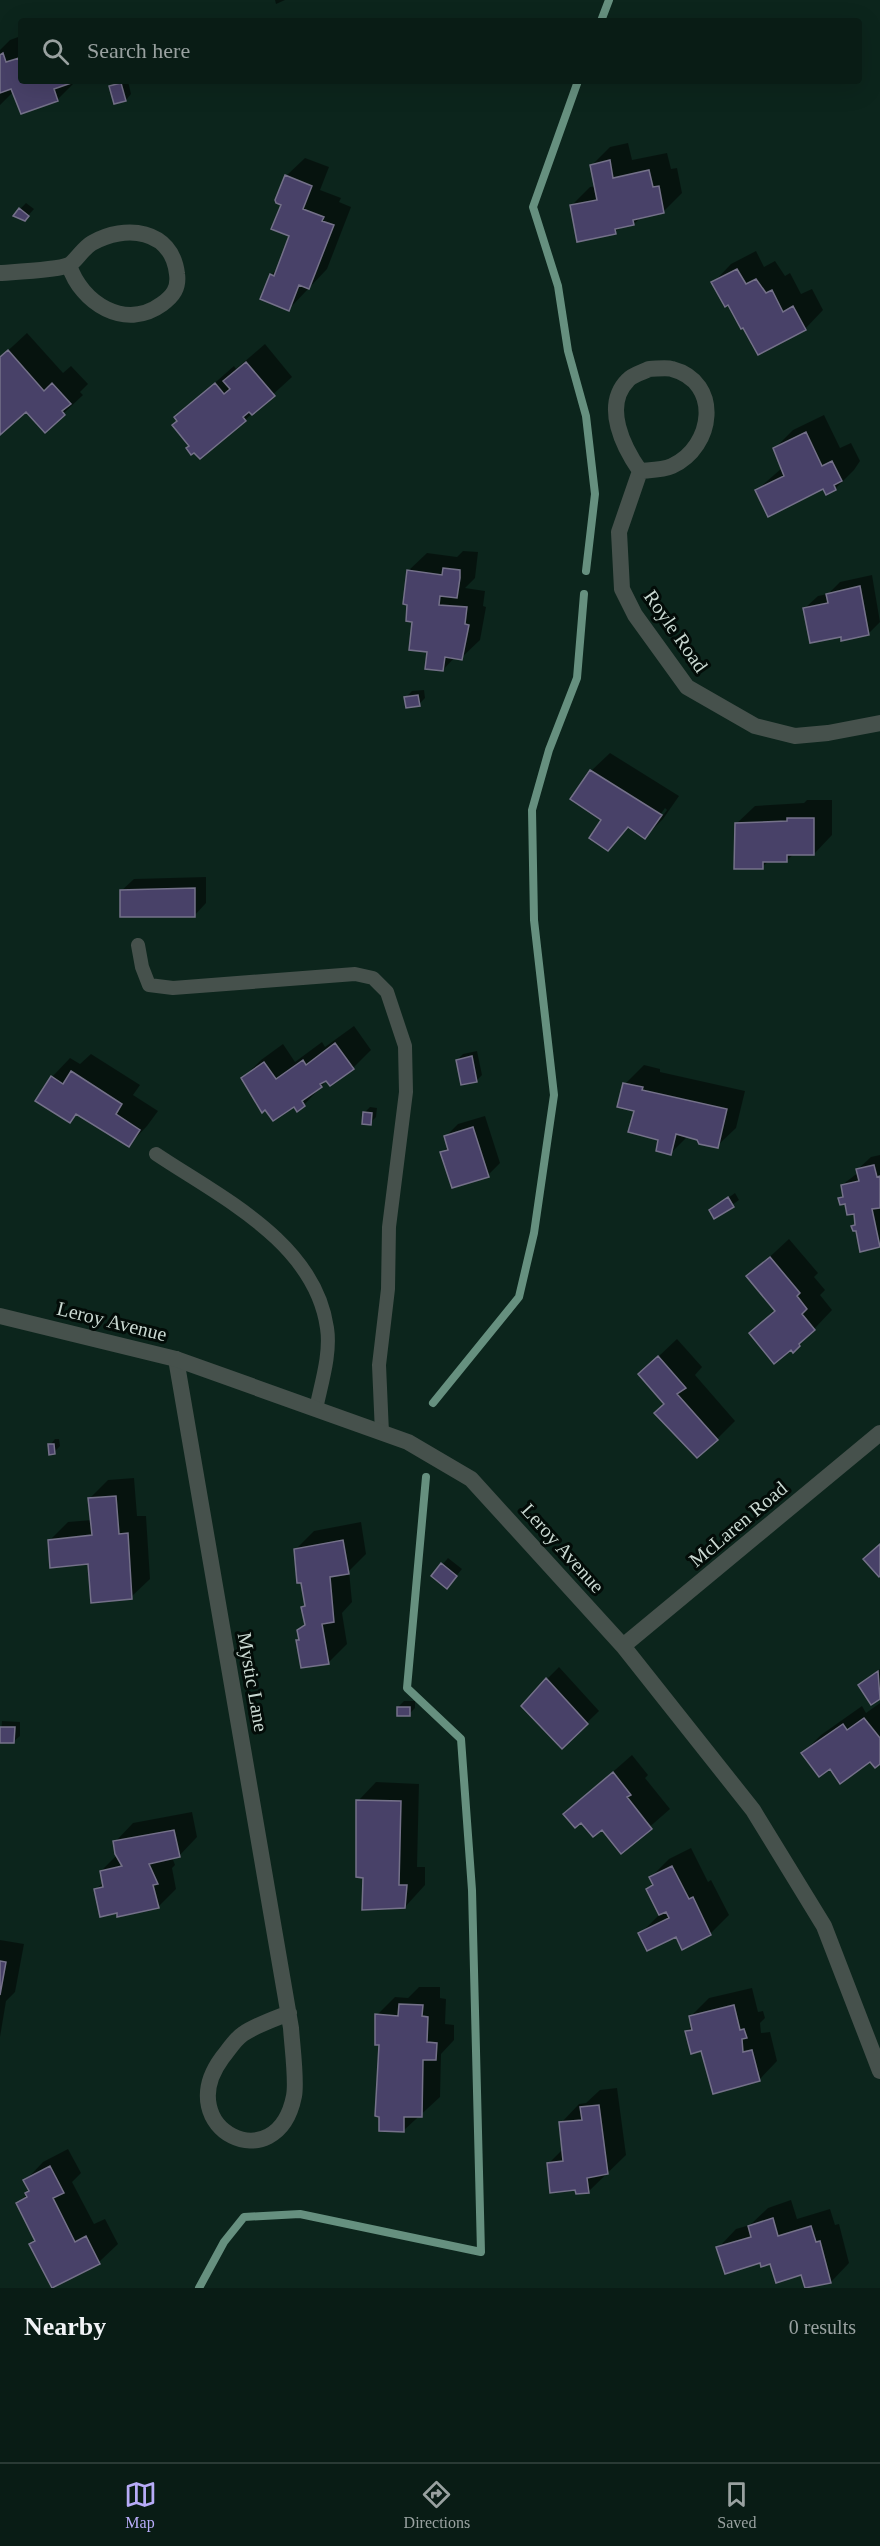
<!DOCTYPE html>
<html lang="en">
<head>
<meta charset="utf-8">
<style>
  body { margin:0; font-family:"Times New Roman",serif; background:#12251e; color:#f1f3f6 }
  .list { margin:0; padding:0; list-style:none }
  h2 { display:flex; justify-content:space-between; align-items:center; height:78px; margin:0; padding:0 24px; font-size:26px }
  h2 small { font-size:20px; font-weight:400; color:#99a1a0 }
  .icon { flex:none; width:33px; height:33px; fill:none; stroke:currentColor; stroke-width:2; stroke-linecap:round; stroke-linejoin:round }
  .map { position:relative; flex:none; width:880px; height:2288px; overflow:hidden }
  .search { position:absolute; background:#091c15; box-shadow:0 6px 24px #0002; left:18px; right:18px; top:18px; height:66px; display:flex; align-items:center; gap:15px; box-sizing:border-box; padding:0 21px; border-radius:6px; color:#99a1a0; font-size:22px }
  .sheet { height:174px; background:#091c15 }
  nav { display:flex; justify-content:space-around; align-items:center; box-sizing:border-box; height:84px; border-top:2px solid #293a34; background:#091c15; font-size:16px; color:#99a1a0 }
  nav a { display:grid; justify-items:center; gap:3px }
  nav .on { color:#b7abf7 }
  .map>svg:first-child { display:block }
</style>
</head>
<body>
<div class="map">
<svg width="880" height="2288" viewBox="0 0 880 2288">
  <rect width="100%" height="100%" fill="#0c251c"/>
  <path fill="#0007" fill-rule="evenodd" d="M275,0H285L276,4Z
    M21,36V81H76L57,100L14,91L0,105V50L10,40Z
    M117,81H128L131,94L126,100L111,87Z
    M628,143L632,160L667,153L671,169L677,168L682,193L664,211L641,217L634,224L621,227L615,232L571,206L590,187L596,186L592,165L610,147Z
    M305,158L329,167L320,190L341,198L339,202L351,207L327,269L289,309L271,275L279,267L291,235L283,204L286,176Z
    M26,203L34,209L25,219L20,209Z
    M756,251L764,267L775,261L785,276L790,273L801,294L812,289L823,310L805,329L744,325L713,283L731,264Z
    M27,333L63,373L71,366L88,384L80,392L83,395L45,431L26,410L0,433V358Z
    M265,344L292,377L245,420L190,446L176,417L234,366L236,369Z
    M824,415L840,448L851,443L860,461L854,470L835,489L757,490L782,468L774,449L793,430Z
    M463,551L478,552L475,578L465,588L485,591L483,606L486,607L480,640L461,658L455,657L443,670L428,651L414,621L408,571L427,553L457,557Z
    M872,575L880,622L868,634L842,635L805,608L818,596L828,594L840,582Z
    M424,690L425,698L419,704L406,697L412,691Z
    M610,753L679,796L663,819L645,837L630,826L608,849L591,771ZM665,808L667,810L661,818H658Z
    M807,800H832V835L814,854H794L786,861H769L762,867L736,824L755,806L804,803Z
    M206,877V903L194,916L121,891L134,879Z
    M354,1026L371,1050L353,1068L327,1080L304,1105H294L243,1078L261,1060L283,1044L295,1062L322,1042L325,1047Z
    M477,1051L482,1075L476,1081L457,1060L463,1054Z
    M91,1054L140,1085L133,1095L158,1111L147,1126L129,1145L78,1113L70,1121L37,1100L52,1077L70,1058L80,1064Z
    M644,1065L660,1069V1072L745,1091L736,1128L717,1146L688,1136L670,1154L635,1110L625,1084Z
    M370,1107L377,1108L376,1117L370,1123L364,1113Z
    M485,1116L500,1163L488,1175L442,1153L449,1145L446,1136L458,1124Z
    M880,1155V1246L861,1250L857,1229L853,1226L857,1222L855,1212L840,1198L844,1194L842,1185L859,1172L858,1169L871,1157Z
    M735,1193L739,1200L715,1217L711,1210Z
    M789,1239L818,1273L814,1277L825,1290L820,1295L832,1310L799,1345L751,1333L776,1309L748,1277Z
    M677,1339L702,1367L695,1375L735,1421L717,1439L666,1404L640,1374Z
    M55,1439H59L60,1446L54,1452L50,1445Z
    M134,1478L137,1516H146L150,1579L131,1597L89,1563L49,1541L68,1522L92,1520L90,1498L108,1480Z
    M361,1522L366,1554L349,1571L352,1602L342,1613L347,1644L329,1662L298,1641L300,1638L299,1631L306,1623L303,1607L307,1604L296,1549L314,1531Z
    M448,1558L462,1569L452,1581L433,1576Z
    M559,1667L599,1711L562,1747L544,1682Z
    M880,1669V1697L872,1703L860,1685Z
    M404,1701H415V1708L409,1714L398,1707Z
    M880,1703V1762L870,1760L830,1767L803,1753L821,1735L862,1706L866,1713Z
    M2,1721L20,1722V1736L14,1741H0Z
    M632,1755L648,1775L645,1778L670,1809L621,1852L602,1828L565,1814Z
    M376,1782L419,1784L417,1867H425V1885L405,1907H394L391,1909H363L364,1876L358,1801Z
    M192,1812L197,1837L179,1856L172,1857L175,1865L172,1868L176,1889L158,1907L118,1912L96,1889L104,1882L101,1871L117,1855L115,1842L133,1823Z
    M691,1848L708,1882L711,1880L729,1915L710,1934H640L660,1914L648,1889L654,1883L651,1877L669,1859Z
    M0,1940L24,1944L15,1992L6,2001L0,2037Z
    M419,1987H440V1998L446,1999L445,2024L454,2025V2040L441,2054L440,2097L403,2131L380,2044L377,2015L395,1997L408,1998Z
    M752,1988L758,2012L763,2011L765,2018L760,2023L761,2033L770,2032L777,2061L759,2080L702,2049L686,2032L693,2025L691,2016L709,1998Z
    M617,2088L626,2155L588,2192L577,2189L549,2163L563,2149L561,2123L579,2104L586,2103L600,2090Z
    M68,2149L81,2173L72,2182L94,2224L105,2219L118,2244L99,2262L52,2285L31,2244L36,2239L18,2203L30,2191L25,2181L43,2162Z
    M791,2200L797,2219L830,2209L835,2225L839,2224L849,2263L831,2282L807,2288L802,2273L718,2248L736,2229L750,2225L768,2208Z"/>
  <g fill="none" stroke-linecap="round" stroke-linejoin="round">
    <path stroke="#66907f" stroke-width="8" d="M601,21L609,0
      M578,81L533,207L558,286L568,351L586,416L595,494L586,571
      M433,1403L519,1297L534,1233L554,1095L534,920L532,810L549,750L577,678L584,594
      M199,2288L224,2242L244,2217L300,2214L481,2252L472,1890L461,1739L407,1688L426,1477"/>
  </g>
  <path fill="#484168" stroke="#747189" stroke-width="1.5" d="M3,53L6,62L19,58L21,81H77L54,89L58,101L21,114L11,89L0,93V55Z
    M121,83L126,101L114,104L109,86Z
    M610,160L613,178L649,170L653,187L659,186L664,213L633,220L634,225L615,229L616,234L577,242L570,205L597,200L590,165Z
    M285,175L312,186L303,209L324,217L322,221L334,225L309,289L299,285L289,311L260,299L270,274L274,276L289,236L271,229L281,205L276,203L275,200Z
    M19,208L29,216L25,221L13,216Z
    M737,269L746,284L756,279L766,293L772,290L783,312L793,306L806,330L758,355L743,328L741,329L728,305L725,307L711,282Z
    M8,350L44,391L52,383L71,404L62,411L65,415L45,433L26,412L0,435V357Z
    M246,362L275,396L252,415L249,412L243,417L246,421L200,459L194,453L191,455L186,448L189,446L172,425L177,421L174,417L215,383L224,394L230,389L223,381Z
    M806,432L822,466L832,461L842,481L834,485L836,490L826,495L823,489L768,517L755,490L784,476L773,448Z
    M443,568L460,570V578L457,598L440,596L439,605L467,607L465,624L469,625L462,660L445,657L443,671L425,669L427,652L409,650L412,622L406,621L407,605L403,604L407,570L442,575Z
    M860,586L869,635L841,641V637L810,643L803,608L828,603L826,594Z
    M418,695L420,706L406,708L404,697Z
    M590,770L662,815L645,839L628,827L608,851L589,838L601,820L570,799Z
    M787,818H814V855H787V862H763V869H734L735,823L787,821Z
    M195,888V917H120V890Z
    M335,1043L354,1069L330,1086L326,1081L320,1084L322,1087L302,1101L305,1106L297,1112L294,1107L273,1121L265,1110L262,1113L241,1078L264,1062L276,1079L303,1060L306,1065Z
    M472,1056L477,1082L461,1085L456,1060Z
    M71,1071L122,1104L116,1114L140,1130L129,1147L76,1114L70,1123L35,1101L51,1076L63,1084Z
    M623,1083L643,1087L642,1090L727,1109L718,1148L699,1144L697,1140L676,1134L671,1155L656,1151L658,1140L628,1132L634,1111L617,1107Z
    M363,1112L372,1113L371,1125L362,1124Z
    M473,1127L489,1177L452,1188L440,1152L448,1150L444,1136Z
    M874,1165L877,1177L880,1176V1208L872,1209L880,1247L860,1252L856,1231H853L851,1226L855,1225L854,1214L847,1215L845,1204L840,1205L838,1198L843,1197L841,1185L859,1181L856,1169Z
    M728,1197L734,1207L714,1219L709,1210Z
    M770,1257L800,1293L797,1296L807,1309L802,1314L815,1330L799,1344L800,1346L793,1353L791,1350L774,1364L749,1333L775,1311L746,1276Z
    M658,1356L686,1388L677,1394L718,1440L697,1458L654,1413L664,1404L638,1374Z
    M48,1444H54L55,1454L49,1455Z
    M116,1496L119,1534L128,1533L132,1599L91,1603L88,1564L50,1568L48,1540L92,1535L88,1498Z
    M343,1540L349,1574L330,1577L334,1622L322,1624L329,1664L301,1668L296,1640H299L297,1630L305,1625L301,1607L305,1606L301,1583H297L294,1549Z
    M880,1544V1576L879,1577L863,1559Z
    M441,1563L457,1576L447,1589L431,1576Z
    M878,1671L880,1699L871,1705L858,1685Z
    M546,1678L588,1724L562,1749L521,1706Z
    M397,1707H410V1716H397Z
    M864,1718L880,1738V1764L875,1768L870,1762L840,1784L830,1769L819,1777L801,1753L843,1724L847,1730Z
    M0,1727H15L14,1743H0Z
    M613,1772L631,1795L627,1797L652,1829L621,1854L602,1830L593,1837L581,1823L575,1828L563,1814Z
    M356,1800L401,1801L399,1885H407L405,1908L362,1910L363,1878L356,1877Z
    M174,1830L180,1857L149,1864L158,1884L153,1885L159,1908L117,1917V1913L100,1917L94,1889L103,1887L100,1871L122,1866L115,1854L113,1841Z
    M672,1866L689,1899L693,1897L711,1935L682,1950L676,1937L647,1951L638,1933L669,1918L666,1912L659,1915L646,1889L653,1885L649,1877Z
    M0,1961L6,1962L0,1995Z
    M399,2004L423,2005L422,2016L428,2017L427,2042L437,2043L436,2060H423L422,2117H404V2132L379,2131V2117L375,2116L379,2045H375V2014L398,2016Z
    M734,2005L740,2030L744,2029L747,2038L742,2039L743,2052L752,2050L760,2081L713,2094L701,2051L691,2054L685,2031L692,2030L689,2016Z
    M599,2105L608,2174L587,2178L589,2193L576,2194L575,2190L550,2193L547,2163L563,2161L559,2122L582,2120L580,2107Z
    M50,2166L64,2193L53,2198L75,2242L86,2236L100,2264L52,2288L29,2244L35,2241L16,2203L27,2197L25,2193L29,2191L23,2180Z
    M773,2218L778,2236L811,2226L816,2242L820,2241L831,2283L805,2288L801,2275L776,2283L770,2264L761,2267L760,2263L725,2274L716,2247L751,2237L748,2226Z"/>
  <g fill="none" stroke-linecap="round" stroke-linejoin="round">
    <path stroke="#46514c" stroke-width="14" d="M138,945L142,967L149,985L173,988L355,974L373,978L387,992L405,1046L406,1092L389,1227L388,1289L379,1365L382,1433
      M156,1154C220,1197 315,1242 327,1328C331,1354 321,1384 316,1409"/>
    <path stroke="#46514c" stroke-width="16" d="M0,273C13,272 59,270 69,265C76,261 83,248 92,243C125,224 172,229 177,274C179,288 173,296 162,304C125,331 81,303 69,265
      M649,369C656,369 666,367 672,369C722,382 714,447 672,466C663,470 650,470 640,471C624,448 602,406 628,380C632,375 643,372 649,369Z
      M640,471L619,532L622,589L635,615L687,687L755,726L795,736L828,733L880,723
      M176,1359L291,2028C292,2045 297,2081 294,2096C277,2182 170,2129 222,2058C228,2051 235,2039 243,2034C256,2025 274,2019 289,2013"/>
    <path stroke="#46514c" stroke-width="16" d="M0,1316L176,1359L408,1442L471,1479L623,1646L753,1810L824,1926L880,2071
      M623,1646L880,1433"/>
  </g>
  <g text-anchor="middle" stroke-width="6" stroke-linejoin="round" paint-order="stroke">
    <g font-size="20" fill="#cad9d2" stroke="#030c08">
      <text transform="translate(676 631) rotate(55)" y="7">Royle Road</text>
      <text transform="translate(112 1321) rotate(14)" y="7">Leroy Avenue</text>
      <text transform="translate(738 1524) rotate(-40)" y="7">McLaren Road</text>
      <text transform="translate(563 1548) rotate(48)" y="7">Leroy Avenue</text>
      <text transform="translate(253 1682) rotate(80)" y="7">Mystic Lane</text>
    </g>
  </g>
</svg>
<div class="search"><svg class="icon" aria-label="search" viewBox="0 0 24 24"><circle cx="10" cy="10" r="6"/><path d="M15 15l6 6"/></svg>Search here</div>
</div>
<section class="sheet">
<h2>Nearby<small>0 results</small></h2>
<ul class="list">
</ul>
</section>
<nav>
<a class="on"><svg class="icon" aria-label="map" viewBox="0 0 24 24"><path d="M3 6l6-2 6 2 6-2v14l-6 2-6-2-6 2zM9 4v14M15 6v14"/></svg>Map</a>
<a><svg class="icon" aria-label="directions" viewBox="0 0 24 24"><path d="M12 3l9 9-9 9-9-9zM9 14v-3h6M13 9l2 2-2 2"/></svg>Directions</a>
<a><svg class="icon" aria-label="saved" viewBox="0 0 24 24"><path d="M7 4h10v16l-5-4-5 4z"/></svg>Saved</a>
</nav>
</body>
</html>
